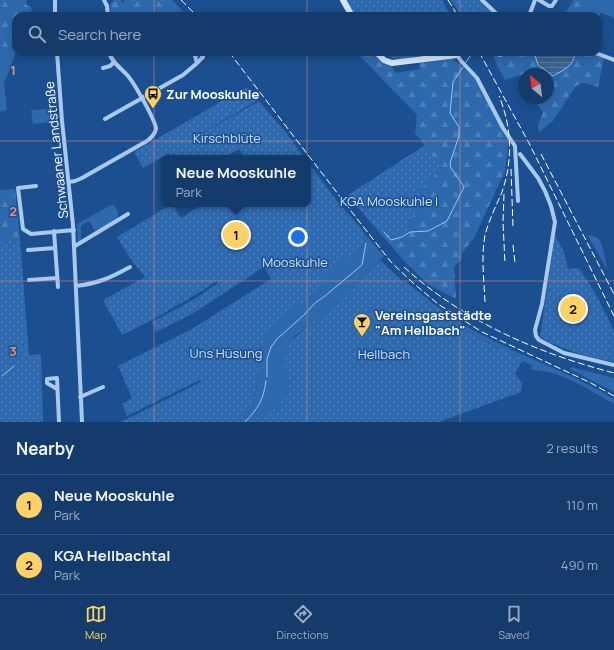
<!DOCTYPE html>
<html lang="en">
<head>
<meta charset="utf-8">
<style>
  body { margin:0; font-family:Manrope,sans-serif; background:#1d4271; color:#f1f3f6 }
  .compass { position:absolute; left:518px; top:68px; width:36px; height:36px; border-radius:50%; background:#143b6b; box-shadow:0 2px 10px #0003; rotate:331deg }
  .you { position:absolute; left:298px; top:237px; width:14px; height:14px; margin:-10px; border:3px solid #fff; border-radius:50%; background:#1a73e8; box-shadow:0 0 0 6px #1a73e833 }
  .badge { display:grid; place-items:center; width:26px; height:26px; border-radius:50%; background:#ffd166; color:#111; font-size:13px; font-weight:700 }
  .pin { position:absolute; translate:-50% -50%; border:2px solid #fff; box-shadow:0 1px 4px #0006 }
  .popup { position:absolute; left:161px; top:155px; width:150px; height:52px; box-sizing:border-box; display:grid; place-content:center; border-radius:8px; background:#143b6b; filter:drop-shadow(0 1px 3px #0005); font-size:13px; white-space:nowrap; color:#9dadc1 }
  .popup b { font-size:15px; color:#f1f3f6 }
  .popup::after { content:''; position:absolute; left:50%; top:100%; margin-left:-8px; border:8px solid transparent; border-top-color:#143b6b }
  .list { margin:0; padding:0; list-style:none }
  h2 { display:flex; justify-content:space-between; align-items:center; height:52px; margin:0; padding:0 16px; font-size:17px }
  h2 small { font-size:13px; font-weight:400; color:#9dadc1 }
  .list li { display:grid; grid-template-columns:26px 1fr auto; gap:12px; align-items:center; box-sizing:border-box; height:60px; padding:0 16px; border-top:1px solid #33557e }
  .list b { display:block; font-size:15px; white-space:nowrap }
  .list p { margin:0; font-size:13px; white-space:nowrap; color:#9dadc1 }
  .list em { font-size:13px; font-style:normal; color:#9dadc1 }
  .icon { flex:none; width:22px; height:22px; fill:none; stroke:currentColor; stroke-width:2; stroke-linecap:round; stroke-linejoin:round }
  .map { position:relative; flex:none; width:614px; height:422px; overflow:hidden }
  .search { position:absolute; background:#143b6b; box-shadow:0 2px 10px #0003; left:12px; right:12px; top:12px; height:44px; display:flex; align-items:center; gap:10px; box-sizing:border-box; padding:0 14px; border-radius:12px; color:#9dadc1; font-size:15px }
  .sheet { height:172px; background:#143b6b }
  nav { display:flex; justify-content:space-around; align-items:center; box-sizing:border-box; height:56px; border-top:1px solid #33557e; background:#143b6b; font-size:11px; color:#9dadc1 }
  nav a { display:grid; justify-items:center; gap:2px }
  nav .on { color:#ffd166 }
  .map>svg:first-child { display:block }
</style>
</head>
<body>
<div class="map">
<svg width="614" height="422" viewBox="0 0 614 422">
  <defs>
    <pattern id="forest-firs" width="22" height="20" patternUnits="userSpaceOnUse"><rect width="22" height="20" fill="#2e69ad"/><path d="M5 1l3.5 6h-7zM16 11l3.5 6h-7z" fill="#4d80b9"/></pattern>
    <pattern id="garden-dots" width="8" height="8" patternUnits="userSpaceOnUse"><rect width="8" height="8" fill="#2e69ad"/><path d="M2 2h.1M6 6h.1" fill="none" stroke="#4d80b9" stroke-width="1.8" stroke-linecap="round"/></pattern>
    <pattern id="water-rules" width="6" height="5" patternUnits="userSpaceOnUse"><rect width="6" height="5" fill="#3c6290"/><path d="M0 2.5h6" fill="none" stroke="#597aa1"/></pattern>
  </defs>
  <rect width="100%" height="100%" fill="#1b4f8f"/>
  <path fill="#2e69ad" d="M591,0H614V18L590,8Z
    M173,1L188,16H162Z
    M0,46L16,52L4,84L7,110L0,112Z
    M51,109L53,122L33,124L31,110Z
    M113,204L118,212L117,219L103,228H100L95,231L89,221L81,226V240L78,243L77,224Z
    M363,232L384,256L360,278L351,293L295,336L283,359L289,383L288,391L278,408L256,418L252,422H239L252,407L258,377L265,354L262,339L288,313L311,297L322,273L366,244Z
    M587,234L598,238L602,245L608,271Z
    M431,302C447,314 464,326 482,335C525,358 572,373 614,399V404C589,390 560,370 531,370L532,365L522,361V359C511,353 500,349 489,343C467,332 448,318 430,303Z
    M571,367L614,378V392L570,369Z"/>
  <path fill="url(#forest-firs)" d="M0,0H27L26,4L32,8L29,16H16V52L0,46Z
    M114,0H120L124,3V0H172L173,1L162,16H111L110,5Z
    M574,0H591L590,8L601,12L598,20V16H563Z
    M356,52H373L382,61L391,65L396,73L420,69L419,62L451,57L478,81L504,133L509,139L505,171L474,238L462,253V259L454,267L456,299L429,285L406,263L378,231L407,224L425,199L418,192L425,145L415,133L417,115Z
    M496,52H534L538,65L575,57L574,52H593L604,57L598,87L584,83L576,86L553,121L539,132L538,125L543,112L537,104L536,98H548V74H539L534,71L505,80L498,67L493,55Z
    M15,189L20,240L0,242V190Z"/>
  <path fill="url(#garden-dots)" d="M346,0H442L451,16H355Z
    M451,0H481L496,16H462Z
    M382,52H453L399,59L392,58Z
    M246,87L256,99V101L191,140L259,101L286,133L305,158H245L239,149L224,158H172L169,153L143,168L134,152Z
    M425,145L441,169L418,192L425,199L407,224L409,231L392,239L385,230L378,231L348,195Z
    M308,162L336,200L361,228L363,232L366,245L322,273L324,278L311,297L288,313L262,339L265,343V354L258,377L252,407L239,422H121L201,382L200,380L127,416L122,404L132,398L118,366L190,330L271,279L264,267L192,314L156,332L152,322L193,300L218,283L217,281C186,301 155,319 122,335L103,300L145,277L130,258L117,237L172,204L181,218L203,204H308Z
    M555,235L564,252L568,269L579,268L595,293L614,330V362C588,357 567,351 543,339L540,337Z
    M20,240L29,355L41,354L43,422H0V242Z
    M380,260L403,282L405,281L431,302L430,303L470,333L488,343L523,359L515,373L522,383L521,392L439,422H252L255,418L278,408L288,391L289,383L283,359L287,345L309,325L351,293L360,278Z"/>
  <path fill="url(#water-rules)" stroke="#9cc4f0" d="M534,52H574C576,65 563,70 553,76L538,65Z"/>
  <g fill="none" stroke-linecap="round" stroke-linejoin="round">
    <path stroke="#9cc4f0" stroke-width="1" d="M497,52L500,57L507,52
      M578,52L580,53
      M466,62L473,52
      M384,232L391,240L402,237L410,232L428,231L447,221L464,187L451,168L450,163L459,136V127L450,113L453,82L463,67
      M2,376L14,366
      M267,377V359L271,347L277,339L304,315L315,303L325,296L362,265L366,243
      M245,422C259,407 263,401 266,381"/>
    <path stroke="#a9c9ee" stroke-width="4" d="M55,0V16
      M104,0L107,6L108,16
      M482,0L499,16
      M539,0L549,6H552L556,0
      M529,16L535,0
      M57,52L62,121L73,225L82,422
      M468,52L457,55L461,61L477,78L503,128L515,146L518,201
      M593,52L614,60
      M103,68L110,66L114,62
      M105,119L183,75L196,64L203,57L200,53L195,56L197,63
      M520,154L538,178L545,191L551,206L555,222L542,304L535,330L536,336L539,340L564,353L614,365
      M69,182L75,181L82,178L147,141C151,138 155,134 156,129C156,121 134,83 128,76C122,69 111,62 109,52
      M36,186L18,188L23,229L31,234L74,230
      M54,231L58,287
      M75,246L128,214
      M28,250L55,248
      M29,280L57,278
      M76,286C99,283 110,278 130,267
      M57,389L47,383V379L57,378L59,422
      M80,397L103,387"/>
    <path stroke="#d6e6fa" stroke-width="6" d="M343,0L352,16
      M376,52L384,60L392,63L457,55"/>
    <path stroke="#fff" stroke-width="1" stroke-dasharray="7 3" stroke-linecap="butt" d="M181,0L197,16
      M448,0L458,16
      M229,52L358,220L391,262L412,282L438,304L482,332L591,383L614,396
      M479,52L529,143L614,316
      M541,154L614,294
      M511,169L513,227
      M504,194L503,222L505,264
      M513,245L515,263
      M404,267C463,321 537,353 614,373
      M485,302C484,280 481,257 485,235C489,220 496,206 502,192C513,161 512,127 499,96"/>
  </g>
  <path fill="none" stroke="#e88989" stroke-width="1" stroke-opacity="0.55" d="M154,0V16M307,0V16M460,0V16M154,52V422M307,52V422M460,52V422M0,141H614M0,281H614"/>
  <defs>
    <symbol id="bus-pin" viewBox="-11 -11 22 30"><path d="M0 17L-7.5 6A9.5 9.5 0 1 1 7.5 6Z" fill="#ffd166" stroke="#1b4f8f"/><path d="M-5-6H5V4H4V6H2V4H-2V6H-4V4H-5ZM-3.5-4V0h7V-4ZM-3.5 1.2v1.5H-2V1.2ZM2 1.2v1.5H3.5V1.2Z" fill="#111"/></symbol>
    <symbol id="bar-pin" viewBox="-11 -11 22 30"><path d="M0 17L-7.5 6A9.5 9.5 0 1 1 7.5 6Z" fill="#ffd166" stroke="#1b4f8f"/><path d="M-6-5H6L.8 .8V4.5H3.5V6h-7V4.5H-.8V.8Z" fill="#111"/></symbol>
  </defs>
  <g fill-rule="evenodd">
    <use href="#bus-pin" x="143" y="84" width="20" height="27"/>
    <use href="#bar-pin" x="352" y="312" width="20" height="27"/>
  </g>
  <g text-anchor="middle" stroke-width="3" stroke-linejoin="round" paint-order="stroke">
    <g font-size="13" font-weight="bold" fill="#fff" stroke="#1b4f8f" text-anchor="start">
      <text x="166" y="99">Zur Mooskuhle</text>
      <text x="375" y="320">Vereinsgaststädte<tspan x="375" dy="15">"Am Hellbach"</tspan></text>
    </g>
    <g font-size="13" fill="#cfe3fa" stroke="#1b4f8f">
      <text x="227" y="143">Kirschblüte</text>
      <text x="389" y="206">KGA Mooskuhle I</text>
      <text x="295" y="267">Mooskuhle</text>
      <text x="226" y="358">Uns Hüsung</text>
      <text x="384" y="359">Hellbach</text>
    </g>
    <g font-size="13" fill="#fff" stroke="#1b4f8f">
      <text transform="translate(56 150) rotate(-96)" y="5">Schwaaner Landstraße</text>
    </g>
  </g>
  <g font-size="13" text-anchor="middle" font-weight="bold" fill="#e88989" stroke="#1b4f8f" stroke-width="3" stroke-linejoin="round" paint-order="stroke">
    <text x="13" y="75">1</text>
    <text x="13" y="216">2</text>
    <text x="13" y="356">3</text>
  </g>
</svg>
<svg class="compass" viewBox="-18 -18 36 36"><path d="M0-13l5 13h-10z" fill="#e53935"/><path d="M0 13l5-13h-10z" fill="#9dadc1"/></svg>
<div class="you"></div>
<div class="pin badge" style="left:236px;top:235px">1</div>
<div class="popup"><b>Neue Mooskuhle</b>Park</div>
<div class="pin badge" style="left:573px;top:309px">2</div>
<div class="search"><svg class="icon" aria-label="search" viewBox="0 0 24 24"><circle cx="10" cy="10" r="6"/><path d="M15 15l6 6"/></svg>Search here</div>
</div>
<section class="sheet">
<h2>Nearby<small>2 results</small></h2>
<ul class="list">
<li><span class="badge">1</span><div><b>Neue Mooskuhle</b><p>Park</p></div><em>110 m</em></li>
<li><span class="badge">2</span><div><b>KGA Hellbachtal</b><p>Park</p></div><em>490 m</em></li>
</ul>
</section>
<nav>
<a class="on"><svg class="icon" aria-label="map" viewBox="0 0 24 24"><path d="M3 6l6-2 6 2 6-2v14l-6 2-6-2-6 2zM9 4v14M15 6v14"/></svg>Map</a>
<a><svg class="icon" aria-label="directions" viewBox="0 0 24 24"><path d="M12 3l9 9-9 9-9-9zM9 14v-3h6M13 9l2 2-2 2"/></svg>Directions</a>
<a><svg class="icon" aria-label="saved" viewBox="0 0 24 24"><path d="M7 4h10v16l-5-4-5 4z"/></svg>Saved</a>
</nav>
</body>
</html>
